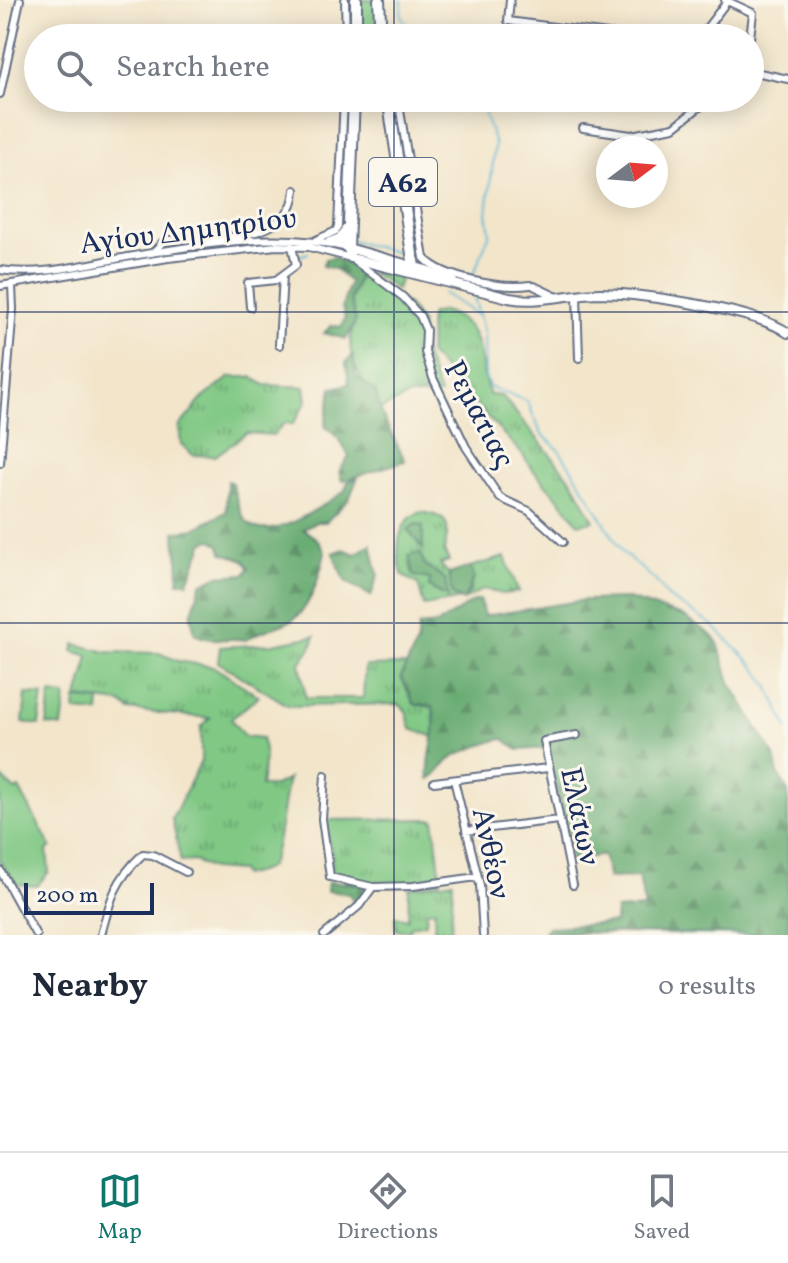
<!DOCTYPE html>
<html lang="en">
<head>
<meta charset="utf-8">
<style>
  body { margin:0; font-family:Vollkorn,serif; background:#f2f2f3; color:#1f2937 }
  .compass { position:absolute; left:596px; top:136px; width:72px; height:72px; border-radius:50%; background:#fff; box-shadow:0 4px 20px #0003; rotate:74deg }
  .scale { position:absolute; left:24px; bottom:20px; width:130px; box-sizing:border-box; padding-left:8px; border:4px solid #1b2f5e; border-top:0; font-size:22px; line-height:28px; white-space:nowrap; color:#1b2f5e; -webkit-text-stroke:6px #fbf7ec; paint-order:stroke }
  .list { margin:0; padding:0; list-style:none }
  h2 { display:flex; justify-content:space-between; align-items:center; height:104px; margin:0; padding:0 32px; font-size:34px }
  h2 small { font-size:26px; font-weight:400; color:#747a83 }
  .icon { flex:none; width:44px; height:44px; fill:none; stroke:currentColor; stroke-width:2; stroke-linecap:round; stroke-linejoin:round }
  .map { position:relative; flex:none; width:788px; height:935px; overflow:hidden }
  .search { position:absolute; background:#fff; box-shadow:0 4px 20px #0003; left:24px; right:24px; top:24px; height:88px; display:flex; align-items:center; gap:20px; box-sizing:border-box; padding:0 28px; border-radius:44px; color:#747a83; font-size:30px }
  .sheet { height:216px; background:#fff }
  nav { display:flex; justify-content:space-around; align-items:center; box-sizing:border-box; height:112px; border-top:2px solid #e0e1e3; background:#fff; font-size:22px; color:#747a83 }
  nav a { display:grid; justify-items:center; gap:4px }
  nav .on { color:#0f766e }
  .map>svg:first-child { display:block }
</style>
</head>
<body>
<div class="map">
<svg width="788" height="935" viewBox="0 0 788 935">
  <defs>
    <pattern id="grass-tufts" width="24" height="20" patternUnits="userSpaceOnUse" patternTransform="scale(2)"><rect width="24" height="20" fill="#80c884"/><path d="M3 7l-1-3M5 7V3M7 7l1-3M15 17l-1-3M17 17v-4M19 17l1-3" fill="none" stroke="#68a36f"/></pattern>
    <pattern id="forest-firs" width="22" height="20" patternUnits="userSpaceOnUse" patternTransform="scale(2)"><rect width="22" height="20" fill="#68ac72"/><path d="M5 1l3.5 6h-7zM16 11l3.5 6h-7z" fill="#558c61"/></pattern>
  </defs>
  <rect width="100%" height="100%" fill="#fbf7ec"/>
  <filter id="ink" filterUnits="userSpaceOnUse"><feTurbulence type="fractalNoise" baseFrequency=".0125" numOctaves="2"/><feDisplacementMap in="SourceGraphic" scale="16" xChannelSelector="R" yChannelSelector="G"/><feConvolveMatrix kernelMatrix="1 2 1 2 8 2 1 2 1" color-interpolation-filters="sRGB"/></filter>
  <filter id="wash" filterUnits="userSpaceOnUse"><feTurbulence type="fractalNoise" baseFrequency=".006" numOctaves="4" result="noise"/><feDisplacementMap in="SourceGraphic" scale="32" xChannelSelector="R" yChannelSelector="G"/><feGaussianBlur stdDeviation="1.8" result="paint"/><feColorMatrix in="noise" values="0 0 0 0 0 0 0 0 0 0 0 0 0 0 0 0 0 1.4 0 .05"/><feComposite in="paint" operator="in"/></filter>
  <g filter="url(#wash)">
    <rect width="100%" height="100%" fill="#f2e5ca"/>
    <path fill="url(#grass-tufts)" stroke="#4e7c71" stroke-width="2" fill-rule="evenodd" d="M362,0H376L378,38H361Z
      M358,263L401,276L397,290Z
      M361,271L407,304L421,322L423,350L440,395L409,396L379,410C366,382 338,356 356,320L349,305Z
      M443,311C489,325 475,363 490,395L502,396L573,482L594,521L578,524C563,498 538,482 523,455L429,354C431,342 427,322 431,314Z
      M230,377H252L265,385L305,387L307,401L293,424L284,423L274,435L247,433L215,456L193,455L181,444L179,427L202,399Z
      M421,512C451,517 450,524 444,551L449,561L440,564L449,574L455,597L461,599L424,606L418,584L403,576C395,555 395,521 421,512ZM420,553L425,565L445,579L447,591L442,595L429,587L431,579L423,575Z
      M505,557L519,592L502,594L484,589L466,599L474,578L470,567Z
      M315,636L311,648L300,663L306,698H363L365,666L406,665L401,677L414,704L433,707L435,737L411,729L406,711L399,704L289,706L218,662L220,647L273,644Z
      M75,644L107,652L159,653L178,661L214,667L259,696L231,719L244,736L262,738L265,757L261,786H275L288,779C283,796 278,860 268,868C262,872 249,874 243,876L240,871L212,869L194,861L181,862L172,819L201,761V727L210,718L129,710L121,703L78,698L89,656L73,651Z
      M434,819L441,880C416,885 349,893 331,872L332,856L324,820Z
      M453,881L451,935H434L435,910L427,911L426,923L411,926L409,930H396L395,916L408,919L409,888Z"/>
    <path fill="url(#forest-firs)" stroke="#426e68" stroke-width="2" d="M334,257L361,271L350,298L356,320L346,339L324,333L332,325L341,327L345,318L342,307L350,282L335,269L323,266L325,259Z
      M353,355L356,376L376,393C379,415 395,439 405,461L342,481L339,472L349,456L339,439L325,426L332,388L349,384L346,363Z
      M358,477L349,499L326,522H316L303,529L317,539L325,552C321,571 311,609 292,620C277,628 260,630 246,640C228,637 210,643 195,634L191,615L201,584L217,576L245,574L249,568L244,560L223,553L219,544L212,540L204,542L188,582H178C181,559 175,552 175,532L194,529L226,512L227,481L232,483C236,495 239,515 248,523C271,545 323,504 344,492L348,482Z
      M415,524L423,526V549L408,530Z
      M371,544L378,575L371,596L345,581L333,553L344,549L355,554Z
      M420,553L425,565L445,579L448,597L429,587L430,579L413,576L409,556Z
      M470,567L474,578L463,601L452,594L449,574Z
      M628,599L683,616L710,634L718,643L730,682L776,759L777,771L788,792V935L544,932L548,927L615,923L616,910L645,908L639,877L608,878L603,855L571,860L547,748L518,750L504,739C493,740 455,754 448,761C440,768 439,776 429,780C426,754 439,733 433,707L414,704L401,677L417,643L419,626L437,624L474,601L480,600L484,616L585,600Z
      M328,882L359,884L368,891L354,903L350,894L327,891Z"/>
    <path fill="#80c884" stroke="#4e7c71" stroke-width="2" d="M26,694L43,695L39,725L23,723Z
      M51,694L66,696L62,727L47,725Z
      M76,699L100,701L99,713L75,711Z
      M0,776L15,790L19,788L51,847L47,850L49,872L37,886L16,884L0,861Z"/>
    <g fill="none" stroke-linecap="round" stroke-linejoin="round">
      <path stroke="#56b5d5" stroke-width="2" d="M402,0L401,16L414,38
        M352,241L406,255
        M299,256L308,253
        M473,287L474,273L490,233L487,213L495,144L485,116L486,98
        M443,293L479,316
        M473,293L484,334L485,376L489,387L527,401L541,433L559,450L575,474L623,553L655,580L668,597L711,624L754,666L767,684L788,729"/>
    </g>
  </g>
  <g filter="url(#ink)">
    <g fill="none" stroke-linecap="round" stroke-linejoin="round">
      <defs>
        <path id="minor" d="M345,0L346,38
          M510,0L508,21L639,38
          M725,0L753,13L750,38
          M699,38L728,0
          M750,71L788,79
          M0,94L20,0
          M398,98L424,258C444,279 502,289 530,285
          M583,128L631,135L674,127L711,98
          M316,240L336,231L338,226L344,98
          M152,253L165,240C204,237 292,246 295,190
          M0,270C39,276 77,266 116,259C192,246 272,229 348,248
          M0,286L168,258L276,246L309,247L351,258L403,297L420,316L426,330L425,352L433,378L466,447L500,498L529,511L563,542
          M534,286L555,296
          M577,295L579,358
          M250,307L248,283L276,280L296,265L292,246
          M279,345L283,275
          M0,463L13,309L12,285
          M325,775L322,819L330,877L373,887
          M454,780L480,885L483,935
          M434,782L548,768
          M466,831L559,820
          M0,870L36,935
          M573,885L544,741L577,735
          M101,935C110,900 115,880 143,854L153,855L186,872
          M324,935L359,906L373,887L413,886L477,877"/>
        <path id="major" d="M348,248L351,258L509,298C540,304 570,293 601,293C642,294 758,310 788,333
          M348,248L426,270L453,282"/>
        <path id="highway" d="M379,0L381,38
          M356,38V0
          M388,98L414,267
          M330,243L341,239L347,229
          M348,248L354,98"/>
      </defs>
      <use href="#minor" stroke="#666f84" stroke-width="10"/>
      <use href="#major" stroke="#666f84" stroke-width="12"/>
      <use href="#highway" stroke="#666f84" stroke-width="14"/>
      <use href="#minor" stroke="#fff" stroke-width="6"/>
      <use href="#major" stroke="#fff" stroke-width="8"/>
      <use href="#highway" stroke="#fff" stroke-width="10"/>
    </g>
  </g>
  <path fill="none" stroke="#1b2f5e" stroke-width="2" stroke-opacity="0.55" d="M394,0V38M394,98V935M0,312H788M0,623H788"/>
  <g text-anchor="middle" stroke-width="6" stroke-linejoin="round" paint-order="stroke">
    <rect fill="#fbf7ec" stroke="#5e6b89" stroke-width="2" x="369" y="158" width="68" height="48" rx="6"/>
    <g font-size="28" font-weight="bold" fill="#1b2f5e">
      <text x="403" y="192">Α62</text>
    </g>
    <g font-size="30" fill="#1b2f5e" stroke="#fbf7ec">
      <text transform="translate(188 230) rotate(-7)" y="10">Αγίου Δημητρίου</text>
      <text transform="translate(480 414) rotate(62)" y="10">Ρεματιας</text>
      <text transform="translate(581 816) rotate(78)" y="10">Ελάτων</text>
      <text transform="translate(492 853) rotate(78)" y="10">Ανθέον</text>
    </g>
  </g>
</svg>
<svg class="compass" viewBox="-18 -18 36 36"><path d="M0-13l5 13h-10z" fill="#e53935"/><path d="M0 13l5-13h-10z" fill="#747a83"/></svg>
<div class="scale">200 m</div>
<div class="search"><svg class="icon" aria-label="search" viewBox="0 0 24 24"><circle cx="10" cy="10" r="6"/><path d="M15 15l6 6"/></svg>Search here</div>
</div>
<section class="sheet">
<h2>Nearby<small>0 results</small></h2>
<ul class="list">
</ul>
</section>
<nav>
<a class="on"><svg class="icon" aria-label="map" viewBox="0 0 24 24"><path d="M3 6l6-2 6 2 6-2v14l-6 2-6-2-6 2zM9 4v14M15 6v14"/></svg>Map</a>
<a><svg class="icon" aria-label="directions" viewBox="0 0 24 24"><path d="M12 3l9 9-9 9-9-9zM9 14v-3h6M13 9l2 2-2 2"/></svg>Directions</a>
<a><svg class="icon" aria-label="saved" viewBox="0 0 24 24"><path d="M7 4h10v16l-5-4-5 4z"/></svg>Saved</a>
</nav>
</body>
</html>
